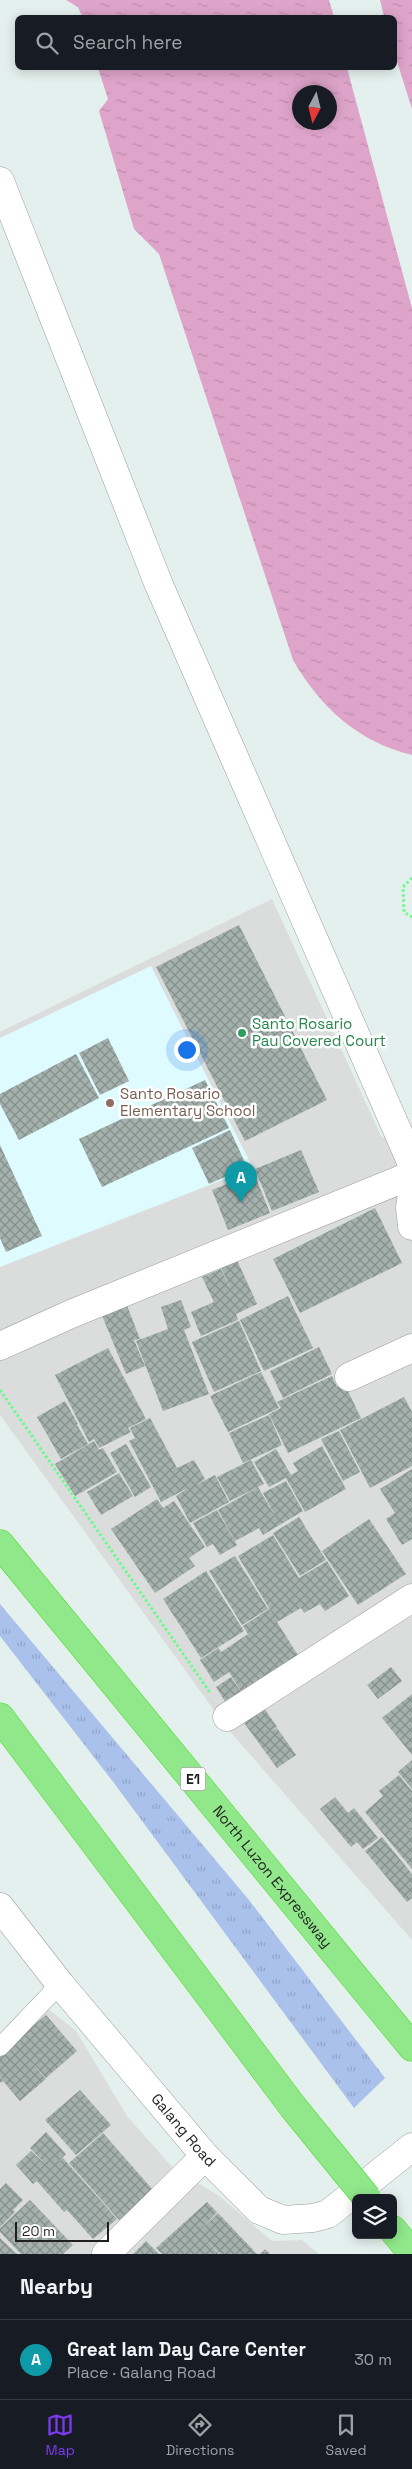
<!DOCTYPE html>
<html lang="en">
<head>
<meta charset="utf-8">
<style>
  body { margin:0; font-family:"Space Grotesk",sans-serif; background:#242831; color:#f1f3f6 }
  .controls { position:absolute; right:15px; bottom:15px; display:grid; overflow:hidden; border-radius:8px; box-shadow:0 2px 12px #0003 }
  .controls button { width:45px; height:45px; display:grid; place-items:center; padding:0; border:0; border-bottom:1px solid #363941; background:#171b24; color:#f1f3f6; font:25px sans-serif }
  .compass { position:absolute; left:292px; top:85px; width:45px; height:45px; border-radius:50%; background:#171b24; box-shadow:0 2px 12px #0003; rotate:187deg }
  .scale { position:absolute; left:15px; bottom:12px; width:94px; box-sizing:border-box; padding-left:5px; border:2px solid #1f1f1f; border-top:0; font-size:14px; line-height:18px; white-space:nowrap; color:#1f1f1f; -webkit-text-stroke:4px #fff; paint-order:stroke }
  .you { position:absolute; left:186px; top:1049px; width:18px; height:18px; margin:-12px; border:4px solid #fff; border-radius:50%; background:#1a73e8; box-shadow:0 0 0 8px #1a73e833 }
  .badge { display:grid; place-items:center; width:32px; height:32px; border-radius:50%; background:#7c3aed; color:#fff; font-size:16px; font-weight:700 }
  .pin { position:absolute; translate:-50% -41px; filter:drop-shadow(0 1px 2px #0008) }
  .pin::after { content:''; position:absolute; top:26px; width:18px; height:15px; background:inherit; clip-path:polygon(0 0,100% 0,50% 100%) }
  .list { margin:0; padding:0; list-style:none }
  h2 { display:flex; justify-content:space-between; align-items:center; height:65px; margin:0; padding:0 20px; font-size:21px }
  h2 small { font-size:16px; font-weight:400; color:#9ea1a6 }
  .list li { display:grid; grid-template-columns:32px 1fr auto; gap:15px; align-items:center; box-sizing:border-box; height:80px; padding:0 20px; border-top:1px solid #363941 }
  .list b { display:block; font-size:19px; white-space:nowrap }
  .list p { margin:0; font-size:16px; white-space:nowrap; color:#9ea1a6 }
  .list em { font-size:16px; font-style:normal; color:#9ea1a6 }
  .icon { flex:none; width:28px; height:28px; fill:none; stroke:currentColor; stroke-width:2; stroke-linecap:round; stroke-linejoin:round }
  .map { position:relative; flex:none; width:412px; height:2254px; overflow:hidden }
  .search { position:absolute; background:#171b24; box-shadow:0 2px 12px #0003; left:15px; right:15px; top:15px; height:55px; display:flex; align-items:center; gap:12px; box-sizing:border-box; padding:0 18px; border-radius:8px; color:#9ea1a6; font-size:19px }
  .sheet { height:145px; background:#171b24 }
  nav { display:flex; justify-content:space-around; align-items:center; box-sizing:border-box; height:70px; border-top:1px solid #363941; background:#171b24; font-size:14px; color:#9ea1a6 }
  nav a { display:grid; justify-items:center; gap:2px }
  nav .on { color:#7c3aed }
  .map>svg:first-child { display:block }
</style>
</head>
<body>
<div class="map">
<svg width="412" height="2254" viewBox="0 0 412 2254">
  <defs>
    <pattern id="grass-tufts" width="24" height="20" patternUnits="userSpaceOnUse" patternTransform="scale(1.25)"><rect width="24" height="20" fill="#a9c1eb"/><path d="M3 7l-1-3M5 7V3M7 7l1-3M15 17l-1-3M17 17v-4M19 17l1-3" fill="none" stroke="#91a5c9"/></pattern>
    <pattern id="water-ripples" width="26" height="14" patternUnits="userSpaceOnUse" patternTransform="scale(1.25)"><rect width="26" height="14" fill="#dea4ca"/><path d="M2 4q2-2 4 0t4 0M15 11q2-2 4 0t4 0" fill="none" stroke="#be8dad"/></pattern>
    <pattern id="building-cross-hatch" width="8" height="8" patternUnits="userSpaceOnUse" patternTransform="scale(1.25)"><rect width="8" height="8" fill="#a4b1ac"/><path d="M0 0l8 8M0 8l8-8" fill="none" stroke="#858f8b"/></pattern>
  </defs>
  <rect width="100%" height="100%" fill="#e4f0ed"/>
  <path fill="#dbdddc" d="M272,899L382,1138L412,1124V1940L227,1728L0,1415V1032Z
    M47,2008L76,2031L127,2116L173,2168L218,2195L272,2241L302,2240L319,2254H0V2051Z"/>
  <path fill="#defbff" d="M151,966L253,1168L0,1267V1038Z"/>
  <path fill="url(#grass-tufts)" d="M0,1604L249,1900L385,2078L354,2108L114,1783L0,1636Z"/>
  <path fill="url(#water-ripples)" fill-rule="evenodd" d="M66,0H329L334,17H82L78,7Z
    M380,0H412V109L395,55L394,18L384,17Z
    M98,68H347L412,308V755C358,742 320,707 293,660L159,254L134,229L99,111L108,99ZM330,92V122H300V92Z"/>
  <path fill="url(#building-cross-hatch)" d="M239,925L327,1100L245,1141L156,967Z
    M108,1038L129,1081L100,1095L79,1053Z
    M76,1054L99,1098L19,1140L0,1104V1094Z
    M205,1080L229,1128L102,1187L79,1139Z
    M230,1130L247,1167L209,1184L192,1148Z
    M0,1145L42,1236L6,1252L0,1238Z
    M301,1150L319,1192L272,1211L255,1169Z
    M254,1173L270,1213L228,1230L212,1190Z
    M375,1208L402,1263L300,1313L273,1259Z
    M236,1258L257,1304L236,1314L238,1320L201,1336L191,1312L214,1302L202,1277L221,1269L233,1294L220,1265Z
    M288,1296L313,1348L264,1371L240,1320Z
    M181,1300L191,1327L184,1330L209,1394L163,1411L136,1341L168,1329L161,1307Z
    M126,1303L140,1339L134,1340L145,1366L126,1374L101,1313Z
    M239,1321L261,1371L214,1392L192,1342Z
    M319,1347L332,1374L283,1398L270,1371Z
    M108,1348L146,1419L128,1428L131,1432L99,1448L94,1439L89,1442L55,1375Z
    M261,1372L279,1408L228,1432L210,1396Z
    M332,1376L337,1387L344,1383L361,1418L288,1453L269,1414L281,1408L277,1402Z
    M404,1397L412,1412V1466L370,1488L340,1430Z
    M65,1401L78,1424L67,1430L77,1425L88,1444L61,1459L37,1417Z
    M269,1415L282,1445L243,1463L229,1433Z
    M150,1418L177,1468L194,1460L205,1479L196,1485L215,1475L229,1502L190,1523L176,1496L188,1488L161,1502L129,1441L135,1438L130,1428Z
    M339,1431L360,1472L343,1481L321,1439Z
    M94,1441L99,1450L103,1448L117,1472L75,1496L55,1464Z
    M126,1444L151,1487L135,1497L110,1453Z
    M322,1446L346,1489L305,1512L286,1478L269,1487L254,1462L276,1449L291,1475L298,1471L293,1463Z
    M251,1460L264,1484L230,1501L217,1477Z
    M412,1469V1539L402,1545L386,1519L395,1513L380,1489Z
    M119,1473L133,1496L101,1515L87,1492Z
    M286,1481L303,1511L263,1535L259,1528L235,1541L218,1510L258,1487L276,1518L263,1493Z
    M157,1499L163,1508L174,1501L205,1547L189,1558L195,1566L155,1593L111,1529Z
    M217,1510L237,1545L220,1555L213,1544L207,1547L193,1523Z
    M299,1517L326,1560L300,1576L273,1533Z
    M369,1519L406,1574L358,1605L322,1551Z
    M273,1535L299,1578L327,1561L349,1596L325,1611L320,1604L304,1613L301,1608L277,1622L301,1660L244,1696L229,1672L214,1682L200,1660L218,1648L221,1652L248,1634L243,1626L269,1609L273,1615L238,1556Z
    M235,1556L268,1609L242,1625L209,1571Z
    M206,1571L244,1631L201,1658L163,1599Z
    M391,1667L402,1681L378,1699L367,1685Z
    M231,1677L241,1692L226,1703L216,1687Z
    M412,1694V1755L382,1718Z
    M258,1699L277,1727L269,1732L277,1728L296,1755L277,1768L237,1713Z
    M412,1760V1789L398,1772Z
    M399,1775L412,1791V1831L408,1828L412,1832V1869L365,1812L383,1796L379,1791Z
    M335,1797L348,1813L354,1808L378,1838L363,1849L357,1842L351,1847L320,1809Z
    M382,1837L412,1874V1898L407,1902L365,1851Z
    M46,2015L77,2051L46,2078L27,2057L46,2079L20,2101L3,2081L0,2083V2078L2,2079L0,2077V2053Z
    M80,2090L111,2125L76,2155L45,2120Z
    M46,2132L66,2154L58,2162L63,2158L117,2219L93,2239L67,2210L64,2212L37,2181L33,2184L16,2165L31,2151L46,2165L30,2148Z
    M103,2133L153,2190L119,2220L69,2163Z
    M6,2183L23,2200L13,2210L15,2212L0,2227V2189Z
    M30,2200L73,2245L63,2254H21L0,2232V2228Z
    M207,2202L217,2212L199,2231L218,2213L257,2254H220L204,2238L219,2254H162L156,2248Z
    M0,2238L17,2254H0Z
    M146,2241L159,2254H133Z
    M265,2249L270,2254H260Z"/>
  <g fill="none" stroke-linecap="round" stroke-linejoin="round">
    <defs>
      <path id="service" d="M0,2047L60,1984"/>
      <path id="minor" d="M0,181L159,585L412,1164
        M0,1346L71,1314L412,1175
        M349,1377L412,1348
        M227,1717L412,1598
        M106,2254L205,2156"/>
      <g id="tertiary">
        <path d="M412,1195L410,1207L412,1226"/>
        <path id="s1" d="M0,1907L60,1984L205,2156L259,2210L283,2220L313,2218L328,2214L412,2147"/>
      </g>
      <g id="motorway">
        <path id="s2" d="M0,1544L412,2047"/>
        <path d="M0,1717L293,2107"/>
        <path d="M393,2230L412,2253"/>
      </g>
    </defs>
    <use href="#service" stroke="#9c9c9c" stroke-width="19"/>
    <use href="#minor" stroke="#9c9c9c" stroke-width="29"/>
    <use href="#tertiary" stroke="#9c9c9c" stroke-width="29"/>
    <use href="#motorway" stroke="#4ade21" stroke-width="29"/>
    <path stroke="#69fc8a" stroke-width="3" stroke-dasharray="2.5 2.5" stroke-linecap="butt" d="M412,878L403,887L404,912L412,917
      M0,1390L211,1694"/>
    <use href="#service" stroke="#fff" stroke-width="18"/>
    <use href="#minor" stroke="#fff" stroke-width="28"/>
    <use href="#tertiary" stroke="#fff" stroke-width="28"/>
    <use href="#motorway" stroke="#90e88b" stroke-width="28"/>
    <defs>
      <path id="motorway-bridge" d="M293,2107L367,2198"/>
    </defs>
    <use href="#motorway-bridge" stroke="#4ade21" stroke-width="29" stroke-linecap="butt"/>
    <use href="#motorway-bridge" stroke="#90e88b" stroke-width="28"/>
  </g>
  <circle fill="#2e9e5b" stroke="#fff" stroke-width="2" cx="242" cy="1033" r="5"/>
  <circle fill="#8d6e63" stroke="#fff" stroke-width="2" cx="110" cy="1103" r="5"/>
  <g text-anchor="middle" stroke-width="5" stroke-linejoin="round" paint-order="stroke">
    <rect fill="#fff" stroke="#626262" stroke-width="1" x="180.5" y="1767.5" width="25" height="23" rx="4"/>
    <g font-size="14" font-weight="bold" fill="#1f1f1f">
      <text x="193" y="1784">E1</text>
    </g>
    <g font-size="15" fill="#27864d" stroke="#fff" text-anchor="start">
      <text x="252" y="1029">Santo Rosario<tspan x="252" dy="17">Pau Covered Court</tspan></text>
    </g>
    <g font-size="15" fill="#785e54" stroke="#fff" text-anchor="start">
      <text x="120" y="1099">Santo Rosario<tspan x="120" dy="17">Elementary School</tspan></text>
    </g>
    <g font-size="15" fill="#1f1f1f" stroke="#fff">
      <text dy="5" stroke="none"><textPath href="#s2" startOffset="430">North Luzon Expressway</textPath></text>
      <text dy="5" stroke="none"><textPath href="#s1" startOffset="289">Galang Road</textPath></text>
    </g>
  </g>
</svg>
<div class="controls">
<button><svg class="icon" aria-label="layers" viewBox="0 0 24 24"><path d="M12 4l9 5-9 5-9-5zM3 14l9 5 9-5"/></svg></button>
</div>
<svg class="compass" viewBox="-18 -18 36 36"><path d="M0-13l5 13h-10z" fill="#e53935"/><path d="M0 13l5-13h-10z" fill="#9ea1a6"/></svg>
<div class="scale">20 m</div>
<div class="you"></div>
<div class="pin badge" style="left:241px;top:1202px;background:#0f9aa8">A</div>
<div class="search"><svg class="icon" aria-label="search" viewBox="0 0 24 24"><circle cx="10" cy="10" r="6"/><path d="M15 15l6 6"/></svg>Search here</div>
</div>
<section class="sheet">
<h2>Nearby<small></small></h2>
<ul class="list">
<li><span class="badge" style="background:#0f9aa8">A</span><div><b>Great Iam Day Care Center</b><p>Place · Galang Road</p></div><em>30 m</em></li>
</ul>
</section>
<nav>
<a class="on"><svg class="icon" aria-label="map" viewBox="0 0 24 24"><path d="M3 6l6-2 6 2 6-2v14l-6 2-6-2-6 2zM9 4v14M15 6v14"/></svg>Map</a>
<a><svg class="icon" aria-label="directions" viewBox="0 0 24 24"><path d="M12 3l9 9-9 9-9-9zM9 14v-3h6M13 9l2 2-2 2"/></svg>Directions</a>
<a><svg class="icon" aria-label="saved" viewBox="0 0 24 24"><path d="M7 4h10v16l-5-4-5 4z"/></svg>Saved</a>
</nav>
</body>
</html>
